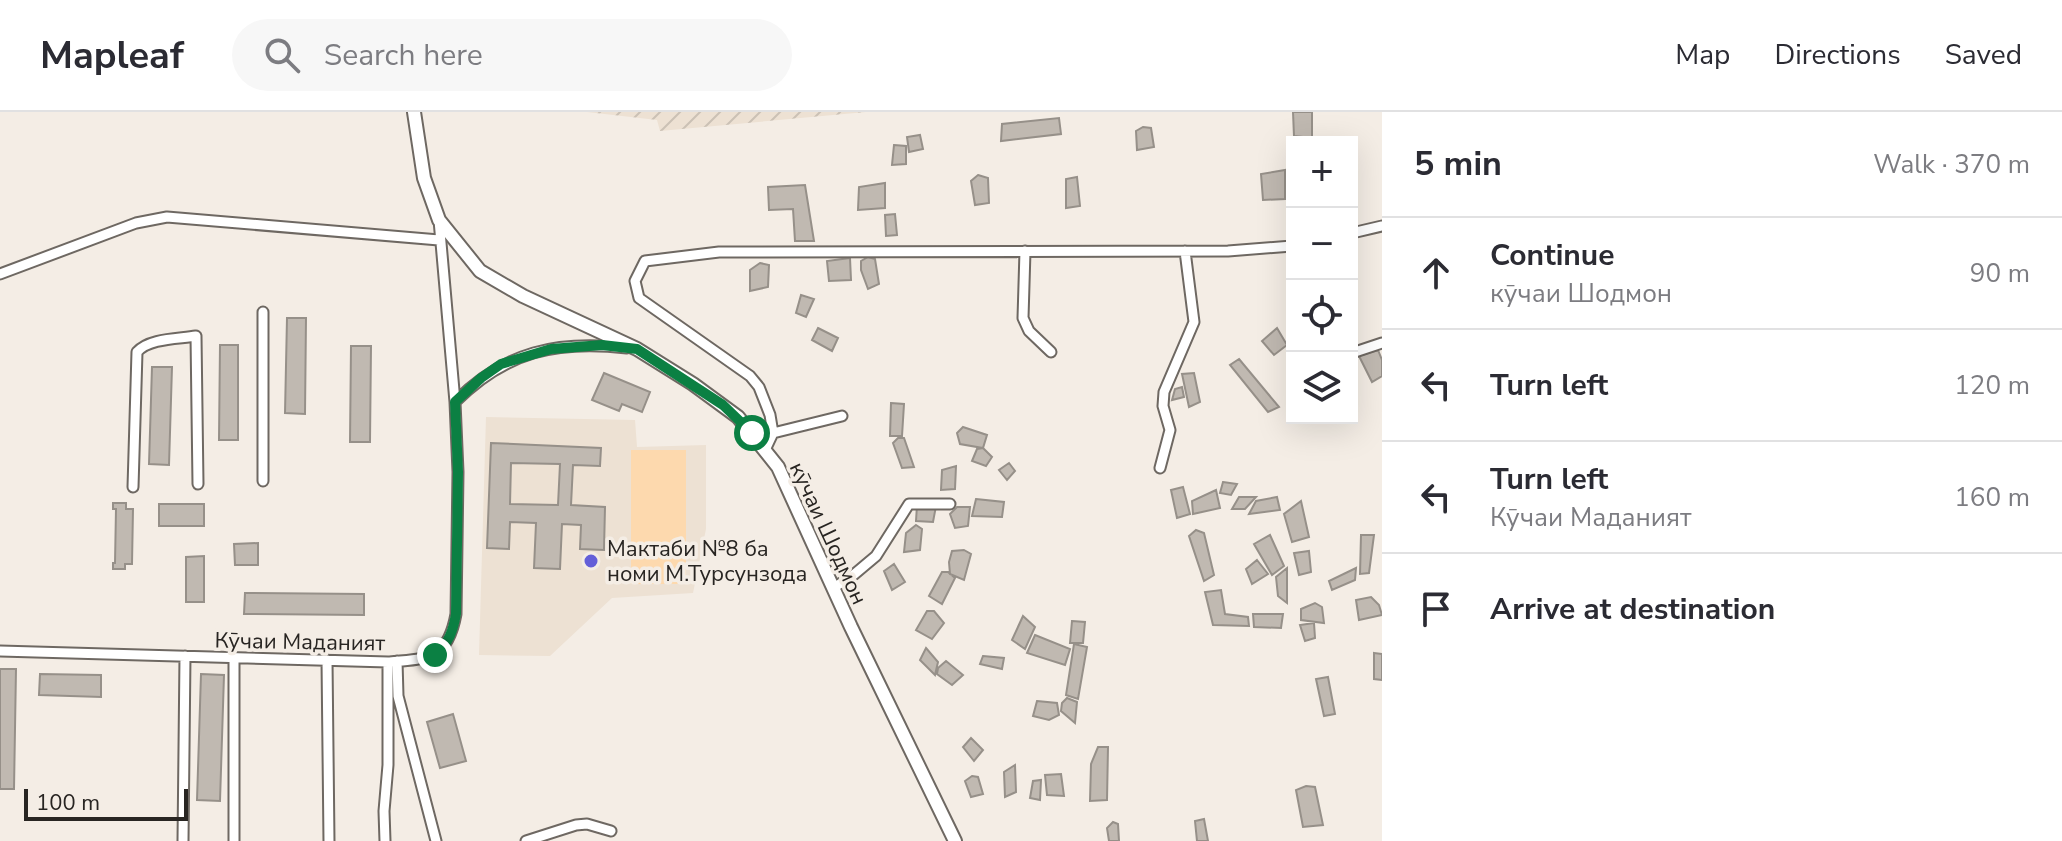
<!DOCTYPE html>
<html lang="en">
<head>
<meta charset="utf-8">
<style>
  body { margin:0; font-family:"Nunito Sans",sans-serif; background:#f7f7f7; color:#2b2b33 }
  .controls { position:absolute; right:24px; top:24px; display:grid; overflow:hidden; border-radius:0px; box-shadow:0 8px 32px #0002 }
  .controls button { width:72px; height:72px; display:grid; place-items:center; padding:0; border:0; border-bottom:2px solid #e1e1e2; background:#fff; color:#2b2b33; font:40px sans-serif }
  .scale { position:absolute; left:24px; bottom:20px; width:164px; box-sizing:border-box; padding-left:8px; border:4px solid #282522; border-top:0; font-size:22px; line-height:28px; white-space:nowrap; color:#282522; -webkit-text-stroke:6px #f4ede5; paint-order:stroke }
  .stop { position:absolute; width:24px; height:24px; margin:-18px; border:6px solid #0b8043; border-radius:50%; background:#fff }
  .stop.end { background:#0b8043; border-color:#fff; box-shadow:0 2px 8px #0008 }
  .list { margin:0; padding:0; list-style:none }
  h2 { display:flex; justify-content:space-between; align-items:center; height:104px; margin:0; padding:0 32px; font-size:34px }
  h2 small { font-size:26px; font-weight:400; color:#7c7c81 }
  .list li { display:grid; grid-template-columns:52px 1fr auto; gap:24px; align-items:center; box-sizing:border-box; height:112px; padding:0 32px; border-top:2px solid #e1e1e2 }
  .list b { display:block; font-size:30px; white-space:nowrap }
  .list p { margin:0; font-size:26px; white-space:nowrap; color:#7c7c81 }
  .list em { font-size:26px; font-style:normal; color:#7c7c81 }
  .icon { flex:none; width:44px; height:44px; fill:none; stroke:currentColor; stroke-width:2; stroke-linecap:round; stroke-linejoin:round }
  .map { position:relative; flex:none; width:1382px; height:729px; overflow:hidden }
  header { display:flex; align-items:center; gap:48px; box-sizing:border-box; height:112px; padding:0 40px; background:#fff; border-bottom:2px solid #e1e1e2 }
  header strong { font-size:38px }
  nav { display:flex; gap:44px; margin-inline-start:auto; font-size:28px }
  .search { width:560px; height:72px; background:#f7f7f7; display:flex; align-items:center; gap:20px; box-sizing:border-box; padding:0 28px; border-radius:44px; color:#7c7c81; font-size:30px }
  main { display:flex }
  aside { flex:1; background:#fff }
  .map>svg:first-child { display:block }
</style>
</head>
<body>
<header>
<strong>Mapleaf</strong>
<div class="search"><svg class="icon" aria-label="search" viewBox="0 0 24 24"><circle cx="10" cy="10" r="6"/><path d="M15 15l6 6"/></svg>Search here</div>
<nav><a>Map</a><a>Directions</a><a>Saved</a></nav>
</header>
<main>
<div class="map">
<svg width="1382" height="729" viewBox="0 0 1382 729">
  <defs>
    <pattern id="industrial-furrows" width="10" height="10" patternUnits="userSpaceOnUse" patternTransform="scale(2)"><rect width="10" height="10" fill="#ede1d3"/><path d="M-1 1l2-2M0 10L10 0M9 11l2-2" fill="none" stroke="#cbc1b5"/></pattern>
  </defs>
  <rect width="100%" height="100%" fill="#f4ede5"/>
  <path fill="#ede1d3" d="M486,305L635,308L637,335L706,333V417L693,481L612,486L550,544L479,543Z"/>
  <path fill="url(#industrial-furrows)" d="M587,0H866L660,19L657,8Z"/>
  <path fill="#fdd9ae" d="M631,338H686V472H631Z"/>
  <path fill="#c0b9b1" stroke="#969089" stroke-width="2" fill-rule="evenodd" d="M1293,0H1312V26L1294,24Z
    M1059,6L1061,22L1001,29L1002,12Z
    M1143,15L1151,16L1154,35L1137,38L1136,19Z
    M920,23L923,37L909,40L907,25Z
    M894,33L906,34V52L892,53Z
    M1285,58V87L1263,88L1261,62Z
    M978,63L988,66L989,91L975,93L971,69Z
    M1077,65L1080,94L1066,96V67Z
    M885,71V96L858,98L859,75Z
    M805,73L814,129H795L793,97L769,98L768,75Z
    M895,102L897,123L886,124L885,103Z
    M868,145L875,147L879,172L868,177L861,158V149Z
    M850,146L851,168L829,169L827,149Z
    M760,151L769,153L768,175L750,179V158Z
    M801,183L814,187L806,205L796,201Z
    M287,206H306L305,302L285,301Z
    M818,216L838,226L832,239L812,228Z
    M1277,216L1287,233L1274,243L1262,229Z
    M220,233H238V328H219Z
    M351,234H371L370,330H350Z
    M1378,238L1382,248V264L1372,270L1359,244Z
    M1239,247L1279,295L1268,300L1230,253Z
    M152,255H172L169,353L149,352Z
    M604,261L650,280L642,300L622,292L619,299L592,288Z
    M1194,261L1200,290L1189,295L1182,262Z
    M1182,275L1184,285L1172,288L1175,277Z
    M891,291L904,292L902,324H890Z
    M963,315L987,323L983,336L960,332L957,321Z
    M898,326H904L914,355L902,356L893,331Z
    M491,331L601,336L600,354L573,353L571,393L605,395L604,438L580,437L581,413L562,412L560,457L534,456L536,411L510,410L509,437L487,436ZM511,351L560,352L558,393L510,392Z
    M983,336L992,345L986,354L972,349L977,337Z
    M1009,351L1015,359L1007,368L999,358Z
    M956,354L955,377L941,378L942,358Z
    M1223,370L1237,372L1231,383L1220,381Z
    M1183,375L1190,402L1177,406L1171,378Z
    M1216,378L1220,396L1193,402L1192,389Z
    M1239,385H1256L1245,397H1232Z
    M1277,385L1280,398L1249,402L1256,389Z
    M976,387L1004,390L1002,405L972,404Z
    M1301,389L1309,425L1292,430L1284,402Z
    M113,391H126V397H133L132,452H125V457H113V451H115L116,397H113Z
    M159,392H204V414H159Z
    M917,393L936,394L933,410L916,409Z
    M957,395H970L968,414L955,416L950,402Z
    M916,413L922,417L920,438L904,440L906,421Z
    M1196,418L1204,421L1214,463L1204,469L1189,424Z
    M1270,423L1284,454L1272,463L1254,432Z
    M1361,423H1374L1369,461L1360,462Z
    M258,431V453H235L234,432Z
    M964,438L971,442L964,468L950,462L949,450L952,439Z
    M1309,439L1311,460L1299,463L1294,441Z
    M204,444V490H186V445Z
    M1257,448L1268,462L1252,472L1246,457Z
    M894,452L905,470L892,478L884,459Z
    M1287,456V491L1278,484L1276,465Z
    M1356,456L1355,468L1332,478L1329,469Z
    M942,460H948L955,466L942,492L929,484Z
    M1221,478L1225,502L1248,505L1249,514L1213,513L1205,480Z
    M245,481L364,482V503L244,502Z
    M1371,485L1379,493L1382,503L1359,508L1356,488Z
    M1315,491L1322,495L1324,511L1301,508V497Z
    M927,499H934L944,511L932,527L916,518Z
    M1253,502H1283L1281,516L1254,515Z
    M1023,504L1035,515L1025,537L1012,528Z
    M1072,509L1085,510L1083,531H1070Z
    M1314,511L1315,526L1305,529L1300,513Z
    M1035,523L1070,537L1065,553L1027,541Z
    M1074,532L1087,535L1078,587L1066,583Z
    M926,536L938,550L935,563L920,548Z
    M1374,541L1382,542V568L1374,567Z
    M983,544L1004,546L1002,557L980,552Z
    M946,549L963,563L952,573L937,562L938,556Z
    M0,557H16L14,677H0Z
    M40,562L101,563V585L39,583Z
    M201,562L224,563L220,689L197,688Z
    M1328,565L1335,602L1324,604L1316,567Z
    M1067,586L1077,590L1075,611L1061,599L1062,591Z
    M1037,589L1057,591L1059,603L1049,608L1033,604Z
    M453,602L466,649L440,656L427,610Z
    M971,626L983,638L974,649L963,635Z
    M1098,635H1108L1107,688L1090,689L1091,652Z
    M1015,653L1016,680L1005,685L1004,660Z
    M1061,662L1064,684L1047,683L1045,663Z
    M972,664L978,665L983,682L971,685L965,669Z
    M1041,668L1040,688L1030,686L1033,669Z
    M1306,674L1315,675L1323,713L1303,715L1296,678Z
    M1204,707L1208,729H1197L1195,709Z
    M1113,710L1118,712L1119,729H1109L1107,716Z"/>
  <g fill="none" stroke-linecap="round" stroke-linejoin="round">
    <defs>
      <path id="minor" d="M1352,121L1382,114
        M1025,139L1023,206L1029,219L1051,240
        M0,162L136,111L167,105L439,128
        M1352,241L1382,231
        M455,290C506,239 557,228 627,236
        M773,321L842,304
        M765,338L773,321L770,303L759,275L750,264L639,186L635,169L645,149L719,140L1228,139L1292,134
        M1160,356L1170,318L1163,294L1164,280L1194,210L1185,139
        M263,369V200
        M133,375L137,240C149,226 179,227 196,224L198,372
        M833,476L851,465L876,444L909,392H950
        M0,539L388,550C429,547 448,547 456,502L458,360L455,290L439,108
        M327,548L329,729
        M397,549L398,584L436,729
        M183,729L185,544
        M234,729V546
        M385,729L384,699L388,653V550
        M526,729L576,713L587,712L611,719"/>
      <path id="secondary" d="M414,0L424,66L439,108L480,159L523,184L637,237L693,272L738,305L778,355L851,515L955,729"/>
    </defs>
    <use href="#minor" stroke="#6e6862" stroke-width="13"/>
    <use href="#secondary" stroke="#6e6862" stroke-width="16"/>
    <use href="#minor" stroke="#fff" stroke-width="9"/>
    <use href="#secondary" stroke="#fff" stroke-width="12"/>
  </g>
  <g fill="none" stroke-linecap="round" stroke-linejoin="round">
    <path stroke="#0b8043" stroke-width="10" d="M435,543C449,531 453,519 456,502L458,360L455,290L481,266L501,252L551,237L602,233L637,237L723,293L752,321"/>
  </g>
  <circle fill="#645fd8" stroke="#f4ede5" stroke-width="3" cx="591" cy="449" r="8"/>
  <g text-anchor="middle" stroke-width="7" stroke-linejoin="round" paint-order="stroke">
    <g font-size="22" fill="#282522" stroke="#f4ede5">
      <text transform="translate(829 421) rotate(65)" y="8">кӯчаи Шодмон</text>
      <text transform="translate(300 529) rotate(1)" y="8">Кӯчаи Маданият</text>
    </g>
    <g font-size="22" fill="#282522" stroke="#f4ede5" text-anchor="start">
      <text x="607" y="444">Мактаби №8 ба<tspan x="607" dy="25">номи М.Турсунзода</tspan></text>
    </g>
  </g>
</svg>
<div class="controls">
<button>+</button>
<button>−</button>
<button><svg class="icon" aria-label="locate" viewBox="0 0 24 24"><circle cx="12" cy="12" r="6"/><path d="M12 2v4M12 18v4M2 12h4M18 12h4"/></svg></button>
<button><svg class="icon" aria-label="layers" viewBox="0 0 24 24"><path d="M12 4l9 5-9 5-9-5zM3 14l9 5 9-5"/></svg></button>
</div>
<div class="scale">100 m</div>
<div class="stop" style="left:752px;top:321px"></div>
<div class="stop end" style="left:435px;top:543px"></div>
</div>
<aside>
<h2>5 min<small>Walk · 370 m</small></h2>
<ul class="list">
<li><svg class="icon" aria-label="ahead" viewBox="0 0 24 24"><path d="M12 20V5M6 11l6-6 6 6"/></svg><div><b>Continue</b><p>кӯчаи Шодмон</p></div><em>90 m</em></li>
<li><svg class="icon" aria-label="left" viewBox="0 0 24 24"><path d="M17 20v-9H6M10 6l-5 5 5 5"/></svg><div><b>Turn left</b></div><em>120 m</em></li>
<li><svg class="icon" aria-label="left" viewBox="0 0 24 24"><path d="M17 20v-9H6M10 6l-5 5 5 5"/></svg><div><b>Turn left</b><p>Кӯчаи Маданият</p></div><em>160 m</em></li>
<li><svg class="icon" aria-label="arrive" viewBox="0 0 24 24"><path d="M6 21V4h12l-3 4 3 4H6"/></svg><div><b>Arrive at destination</b></div></li>
</ul>
</aside>
</main>
</body>
</html>
